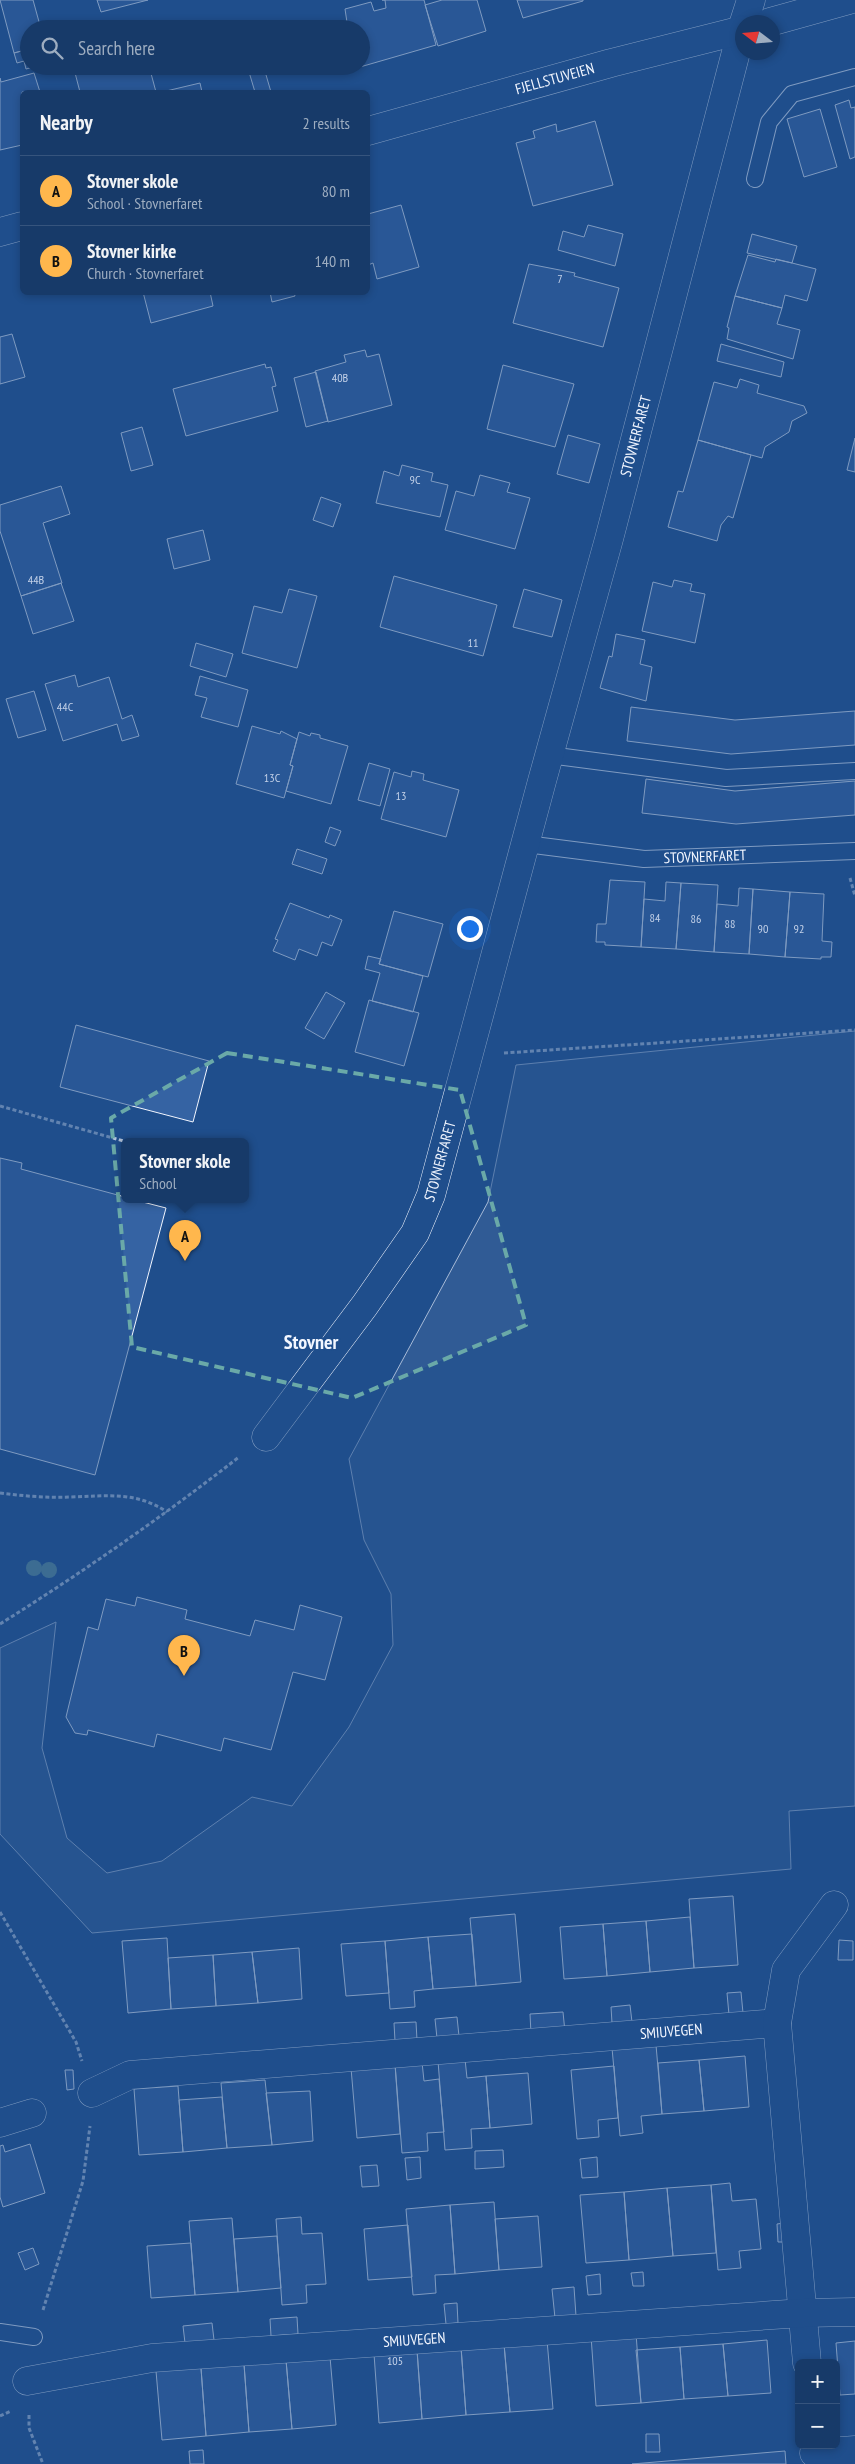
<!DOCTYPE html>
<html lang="en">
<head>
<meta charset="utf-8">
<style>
  body { margin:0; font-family:"PT Sans Narrow",sans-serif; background:#244571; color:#f1f3f6 }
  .controls { position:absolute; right:15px; bottom:15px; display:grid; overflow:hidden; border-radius:8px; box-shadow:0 2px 8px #0003 }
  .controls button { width:45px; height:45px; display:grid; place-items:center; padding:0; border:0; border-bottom:1px solid #36547d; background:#173a69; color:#f1f3f6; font:25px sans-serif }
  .compass { position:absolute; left:735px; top:15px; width:45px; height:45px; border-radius:50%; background:#173a69; box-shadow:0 2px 8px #0003; rotate:286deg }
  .you { position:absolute; left:469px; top:928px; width:18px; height:18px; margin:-12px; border:4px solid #fff; border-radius:50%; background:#1a73e8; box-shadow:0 0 0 8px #1a73e833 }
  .badge { display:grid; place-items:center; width:32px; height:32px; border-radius:50%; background:#ffb74d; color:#111; font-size:16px; font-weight:700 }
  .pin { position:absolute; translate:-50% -41px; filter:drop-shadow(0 1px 2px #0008) }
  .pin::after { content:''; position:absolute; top:26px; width:18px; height:15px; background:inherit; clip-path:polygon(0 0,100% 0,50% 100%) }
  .popup { position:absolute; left:121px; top:1138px; width:128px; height:65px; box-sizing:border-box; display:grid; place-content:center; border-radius:8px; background:#173a69; filter:drop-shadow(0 1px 4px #0005); font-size:16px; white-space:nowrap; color:#9eadc0 }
  .popup b { font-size:19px; color:#f1f3f6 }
  .popup::after { content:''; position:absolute; left:50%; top:100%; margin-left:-10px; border:10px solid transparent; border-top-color:#173a69 }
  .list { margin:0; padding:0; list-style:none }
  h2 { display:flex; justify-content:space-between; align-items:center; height:65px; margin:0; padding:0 20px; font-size:21px }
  h2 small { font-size:16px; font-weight:400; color:#9eadc0 }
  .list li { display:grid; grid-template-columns:32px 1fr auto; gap:15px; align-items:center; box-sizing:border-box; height:70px; padding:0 20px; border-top:1px solid #36547d }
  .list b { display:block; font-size:19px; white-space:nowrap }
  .list p { margin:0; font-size:16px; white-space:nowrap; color:#9eadc0 }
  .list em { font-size:16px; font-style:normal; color:#9eadc0 }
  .icon { flex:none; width:28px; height:28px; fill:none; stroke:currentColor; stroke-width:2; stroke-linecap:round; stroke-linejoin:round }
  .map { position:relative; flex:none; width:855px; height:2464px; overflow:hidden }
  .search { position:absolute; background:#173a69; box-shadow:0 2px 8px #0003; left:20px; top:20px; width:350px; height:55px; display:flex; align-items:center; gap:12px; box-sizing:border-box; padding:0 18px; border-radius:28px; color:#9eadc0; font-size:19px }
  .panel { position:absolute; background:#173a69; box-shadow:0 2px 8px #0003; left:20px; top:90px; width:350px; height:205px; border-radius:8px }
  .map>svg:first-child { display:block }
</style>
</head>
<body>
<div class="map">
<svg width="855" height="2464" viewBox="0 0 855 2464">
  <rect width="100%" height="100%" fill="#1f4e8c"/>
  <path fill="#305b95" stroke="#a8bbd7" d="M855,1031V1806L789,1811L791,1869L92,1933L0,1834V1648L56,1622L42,1748L67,1838L107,1873L162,1861L252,1797L292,1806L349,1727L393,1645L391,1594L364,1540L349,1459L488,1202L516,1065Z"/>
  <path fill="#3563a3" stroke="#f2f6ff" d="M0,0H33L41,29H29V49L14,53Z
    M97,0H148L101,12Z
    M382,0H424L436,45L353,69L352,66H361V29H348L345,9L371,2L374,11L386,8L385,0Z
    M442,0H477L486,31L438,46L425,5Z
    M517,0H583V1L523,18Z
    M29,49V66H37L26,69L24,61L17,63L14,53Z
    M84,66H149L156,92H80L74,69Z
    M264,68L271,92H255L249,72Z
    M34,73L40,92H22V145L0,150V78L1,82Z
    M200,83L202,92H162Z
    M849,100L851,108L855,107V157L850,159L835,105Z
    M820,109L837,167L804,177L787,119Z
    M595,121L613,185L533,206L516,143L535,138L533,131L556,124L557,132Z
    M401,205L419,267L377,279L373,263L368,265V214Z
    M588,225L623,234L615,266L558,250L563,231L584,237Z
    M752,234L797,246L792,263L747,253Z
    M748,255L775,262L776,259L816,269L807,301L785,295L782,308L735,296Z
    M529,264L575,273L574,276L619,288L603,347L513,323Z
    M143,292H210L213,306L151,323Z
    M270,292H294L295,296L272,302Z
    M735,296L782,308L777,324L800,330L793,359L727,339L729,328L727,327Z
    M12,334L25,377L0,384V337Z
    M721,344L784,362L781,377L717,361Z
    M365,350L367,357L379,354L392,405L328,422L315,371L346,362L344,355Z
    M265,364L266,368L271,367L276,386L272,387L278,411L186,436L173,389Z
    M503,365L574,384L555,447L487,429Z
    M316,372L328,421L306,427L294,378Z
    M740,379L759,385L757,393L804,406L807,413L792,421L789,432L765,447L762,458L698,440L714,382L737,388Z
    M142,427L153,465L131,471L121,433Z
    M568,435L600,444L589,483L557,474Z
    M855,438V472L847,470Z
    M698,440L751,455L733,518L728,516L721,525L717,541L668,527L678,491L683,492Z
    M402,465L433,473L431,481L448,485L440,517L376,503L384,471L399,476Z
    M480,475L510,483L507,492L530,498L515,549L445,530L456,491L474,496Z
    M61,486L70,514L43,523L62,583L21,596L0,531V505Z
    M321,497L341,504L333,527L313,520Z
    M203,530L210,560L174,569L167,539Z
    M394,576L497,605L483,656L380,627Z
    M674,580L692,584L690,591L705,594L695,643L642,631L653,582L672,587Z
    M61,583L74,621L33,634L21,596Z
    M289,589L317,596L297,668L242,653L254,606L282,613Z
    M524,589L562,600L552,637L513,627Z
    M616,634L645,640L640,664L652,667L646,701L600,688L609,656L612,657Z
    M196,643L233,654L226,677L190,666Z
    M75,675L78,687L109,677L122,719L132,715L139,736L122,741L117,724L63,741L45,684Z
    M200,676L248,690L238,727L201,717L207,698L195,695Z
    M34,691L46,730L18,738L6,699Z
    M631,707L735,720L855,711V745L731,754L627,741Z
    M252,726L280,734L281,731L297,739L290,765L293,766L284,798L236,784Z
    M299,732L310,736L311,733L320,735V738L348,746L331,804L286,791L293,766L290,765Z
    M369,763L390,769L380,806L358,800Z
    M412,771L424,774L423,780L459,790L446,837L381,819L394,772L411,777Z
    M646,779L735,791L855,781V815L736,824L642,813Z
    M330,827L341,831L335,846L325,842Z
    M297,849L327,859L322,874L292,864Z
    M610,880L645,882L641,947L605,945V942H596L597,924H606Z
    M666,882L681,883L676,949L641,947L644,899L665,901Z
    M681,883L718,885L714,952L676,949Z
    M739,888L753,889L749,954L714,952L717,904L738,906Z
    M753,889L790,892L785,957L749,954Z
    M790,892L824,894L822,941L832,942L831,957H821V959L785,957Z
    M290,903L329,918L330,915L342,920L332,946L322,942L317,956L299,949L295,960L273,951L278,940L275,939Z
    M394,911L443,924L428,977L379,964Z
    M368,956L381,959L379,964L423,976L413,1012L372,1001L380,973L365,969Z
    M326,992L345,1003L324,1039L305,1028Z
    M369,1000L419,1013L404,1066L355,1052Z
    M76,1025L209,1061L193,1122L60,1087Z
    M0,1158L22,1163L21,1169L125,1197V1200H135L166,1208L95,1475L0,1449Z
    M137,1597L187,1610L185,1619L250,1636L255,1620L294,1630L300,1605L342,1617L325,1680L293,1672L271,1750L224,1738L221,1751L157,1734L154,1747L88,1730L87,1735L75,1733L66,1717L88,1627L98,1630L106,1599L135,1606Z
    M733,1896L738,1965L694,1968L689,1899Z
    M515,1914L521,1982L476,1986L470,1918Z
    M690,1917L694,1968L650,1972L646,1921Z
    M646,1921L650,1972L607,1976L603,1924Z
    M603,1924L607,1976L564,1979L560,1927Z
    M472,1934L476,1986L433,1989L428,1937Z
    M428,1937L433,1989L414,1991L415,2007L390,2009L385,1941Z
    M167,1938L171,2009L128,2013L122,1941Z
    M839,1940L853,1941V1960H838Z
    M385,1941L389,1993L346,1996L341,1944Z
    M299,1948L302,1999L258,2003L252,1952Z
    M252,1952L258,2003L216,2006L213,1955Z
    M213,1955L216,2006L171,2009L168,1958Z
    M741,1992L743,2013L729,2015L727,1993Z
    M630,2005L632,2022L612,2023L611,2007Z
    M563,2012L565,2032L531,2034L530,2014Z
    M457,2017L459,2036L437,2038L435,2019Z
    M416,2022L417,2040L395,2041L394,2023Z
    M656,2045L662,2114L641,2116L643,2133L620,2136L612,2048Z
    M745,2056L749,2107L704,2111L699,2060Z
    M465,2059L467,2078L486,2076L490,2128L471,2129L472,2148L445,2150L438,2061Z
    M699,2060L704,2111L662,2114L658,2063Z
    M422,2062L424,2081L439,2079L444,2132L427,2133L428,2151L402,2153L395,2064Z
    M395,2064L400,2134L357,2138L351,2068Z
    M614,2066L618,2118L598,2120L599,2137L577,2139L571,2070Z
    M65,2070H73L74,2089L67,2090Z
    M528,2073L532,2124L490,2128L486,2076Z
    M265,2080L272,2145L227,2148L221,2083Z
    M178,2086L183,2152L139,2155L134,2089Z
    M310,2091L313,2141L272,2145L266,2093Z
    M222,2097L227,2148L183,2152L179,2100Z
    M30,2144L45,2193L3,2207L0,2197V2146L3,2145L5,2152Z
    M503,2150L504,2167L475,2169V2151Z
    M420,2157L421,2178L407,2180L405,2158Z
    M597,2157L598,2177L582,2178L580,2159Z
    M377,2165L379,2186L362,2187L360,2166Z
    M730,2183L732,2201L756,2199L761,2249L739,2251L741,2268L718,2270L711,2185Z
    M711,2185L716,2253L673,2256L667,2188Z
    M667,2188L673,2256L629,2260L624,2192Z
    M624,2192L629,2260L586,2263L580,2195Z
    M494,2202L499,2270L455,2274L450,2205Z
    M450,2205L455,2274L435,2275L436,2293L413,2295L406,2209Z
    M538,2216L542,2267L499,2270L495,2219Z
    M301,2217L302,2234L322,2233L326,2284L306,2285L307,2303L282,2305L276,2219Z
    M232,2218L238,2292L195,2295L189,2221Z
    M784,2223L786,2242H778L777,2224Z
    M408,2225L412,2277L368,2280L364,2229Z
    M277,2236L281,2288L238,2292L234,2239Z
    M191,2243L195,2295L151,2298L147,2246Z
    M33,2248L39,2264L25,2270L18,2253Z
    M643,2272L644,2286H633L631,2273Z
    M600,2274L601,2294L588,2295L586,2276Z
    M574,2287L576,2316L555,2318L552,2289Z
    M457,2303L458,2323L446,2324L444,2304Z
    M297,2317L298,2334L271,2336L270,2319Z
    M212,2323L214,2340L185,2343L183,2326Z
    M636,2333L641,2403L596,2406L591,2336Z
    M547,2340L553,2409L510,2412L504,2344Z
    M767,2340L771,2393L728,2396L723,2344Z
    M855,2341V2394L840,2395L836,2343Z
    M504,2344L510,2412L466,2415L461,2347Z
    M723,2344L728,2396L684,2399L680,2347Z
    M461,2347L466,2415L422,2419L417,2350Z
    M680,2347L684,2399L641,2403L636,2350Z
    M417,2350L422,2419L379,2423L374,2354Z
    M330,2357L336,2425L292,2429L286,2360Z
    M286,2360L292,2429L249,2432L244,2364Z
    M244,2364L249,2432L206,2436L201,2368Z
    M201,2368L206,2436L162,2440L156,2371Z
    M646,2434H659L660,2452H646Z
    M203,2450L204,2464H190L189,2451Z
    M785,2451L786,2464H632Z"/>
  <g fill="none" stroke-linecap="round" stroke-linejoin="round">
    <defs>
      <g id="lane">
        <path d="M755,179L769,122L792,94L855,77"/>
        <path d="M549,755L726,778L855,771"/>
        <path id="s1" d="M526,844L644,859L855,851"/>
        <path d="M0,2332L34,2337"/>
      </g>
      <g id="street">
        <path d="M744,22L751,0"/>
        <path id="s2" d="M266,1437L365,1305L415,1233L431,1195L542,781L609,539L742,29"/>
        <path id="s3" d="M92,2093L130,2075L777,2023"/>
        <path d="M0,2123L32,2113"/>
        <path d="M807,2363L777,2023L786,1970L834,1905"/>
        <path id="s4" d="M27,2381L152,2358L803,2313L855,2312"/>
        <path d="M814,2453L855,2450"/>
      </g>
      <g id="secondary">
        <path d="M770,22L849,0"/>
        <path id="s5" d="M368,131L611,63L742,30"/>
        <path d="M0,232L22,226"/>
      </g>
    </defs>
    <use href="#lane" stroke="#f2f6ff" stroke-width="18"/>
    <use href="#street" stroke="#f2f6ff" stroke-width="29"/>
    <use href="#secondary" stroke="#f2f6ff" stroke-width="29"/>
    <path stroke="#b3c4dc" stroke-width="3" stroke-dasharray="4 2.5" stroke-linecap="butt" d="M850,878L855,896
      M504,1053L855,1030
      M0,1106L127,1142
      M0,1493C23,1496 47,1498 70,1497C106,1496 136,1491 167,1512
      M0,1624C83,1572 162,1517 239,1457
      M0,1912L76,2042L82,2061
      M43,2310L83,2181L90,2126
      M29,2415V2428L43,2464
      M0,2416L11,2411"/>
    <use href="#lane" stroke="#1f4e8c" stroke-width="16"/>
    <use href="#street" stroke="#1f4e8c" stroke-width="28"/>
    <use href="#secondary" stroke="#1f4e8c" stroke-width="28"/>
  </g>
  <g fill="#61919a">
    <circle cx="34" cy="1568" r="8"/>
    <circle cx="49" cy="1570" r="8"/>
  </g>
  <path d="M0 0H855V2464H0ZM227,1053L460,1090L526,1325L352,1398L132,1347L111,1118Z" fill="#1f4e8c" fill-opacity=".55" fill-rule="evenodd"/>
  <path fill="none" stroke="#6aa9a8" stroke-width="4" stroke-dasharray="10 6" stroke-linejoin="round" d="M227,1053L460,1090L526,1325L352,1398L132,1347L111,1118Z"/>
  <g text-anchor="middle" stroke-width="4" stroke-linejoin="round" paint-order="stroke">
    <g font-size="12" fill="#c3d1e8">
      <text x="560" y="283">7</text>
      <text x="340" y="382">40B</text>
      <text x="415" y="484">9C</text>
      <text x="36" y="584">44B</text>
      <text x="473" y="647">11</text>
      <text x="65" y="711">44C</text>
      <text x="272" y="782">13C</text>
      <text x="401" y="800">13</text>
      <text x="655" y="922">84</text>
      <text x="696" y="923">86</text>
      <text x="730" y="928">88</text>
      <text x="763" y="933">90</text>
      <text x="799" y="933">92</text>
      <text x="395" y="2365">105</text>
    </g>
    <g font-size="15" fill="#f2f6ff" stroke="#1f4e8c">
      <text dy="5" stroke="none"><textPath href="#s5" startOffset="194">FJELLSTUVEIEN</textPath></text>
      <text dy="5" stroke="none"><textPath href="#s2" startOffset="1080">STOVNERFARET</textPath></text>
      <text dy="5" stroke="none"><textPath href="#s1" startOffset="180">STOVNERFARET</textPath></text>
      <text dy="5" stroke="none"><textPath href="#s2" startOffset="329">STOVNERFARET</textPath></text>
      <text dy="5" stroke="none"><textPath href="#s3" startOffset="585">SMIUVEGEN</textPath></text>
      <text dy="5" stroke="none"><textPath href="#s4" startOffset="390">SMIUVEGEN</textPath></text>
    </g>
    <g font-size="20" font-weight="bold" fill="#f2f6ff" stroke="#1f4e8c">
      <text x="311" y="1349">Stovner</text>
    </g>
  </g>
</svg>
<div class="controls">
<button>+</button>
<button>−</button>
</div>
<svg class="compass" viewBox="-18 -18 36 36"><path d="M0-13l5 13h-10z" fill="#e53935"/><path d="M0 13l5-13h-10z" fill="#9eadc0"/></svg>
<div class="you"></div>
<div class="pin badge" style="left:185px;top:1261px">A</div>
<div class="popup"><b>Stovner skole</b>School</div>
<div class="pin badge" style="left:184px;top:1676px">B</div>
<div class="search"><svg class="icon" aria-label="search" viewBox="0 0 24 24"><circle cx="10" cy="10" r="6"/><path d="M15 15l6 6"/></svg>Search here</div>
<section class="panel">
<h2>Nearby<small>2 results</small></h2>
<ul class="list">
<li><span class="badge">A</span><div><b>Stovner skole</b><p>School · Stovnerfaret</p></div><em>80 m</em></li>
<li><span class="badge">B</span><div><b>Stovner kirke</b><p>Church · Stovnerfaret</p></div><em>140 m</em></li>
</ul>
</section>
</div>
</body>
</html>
